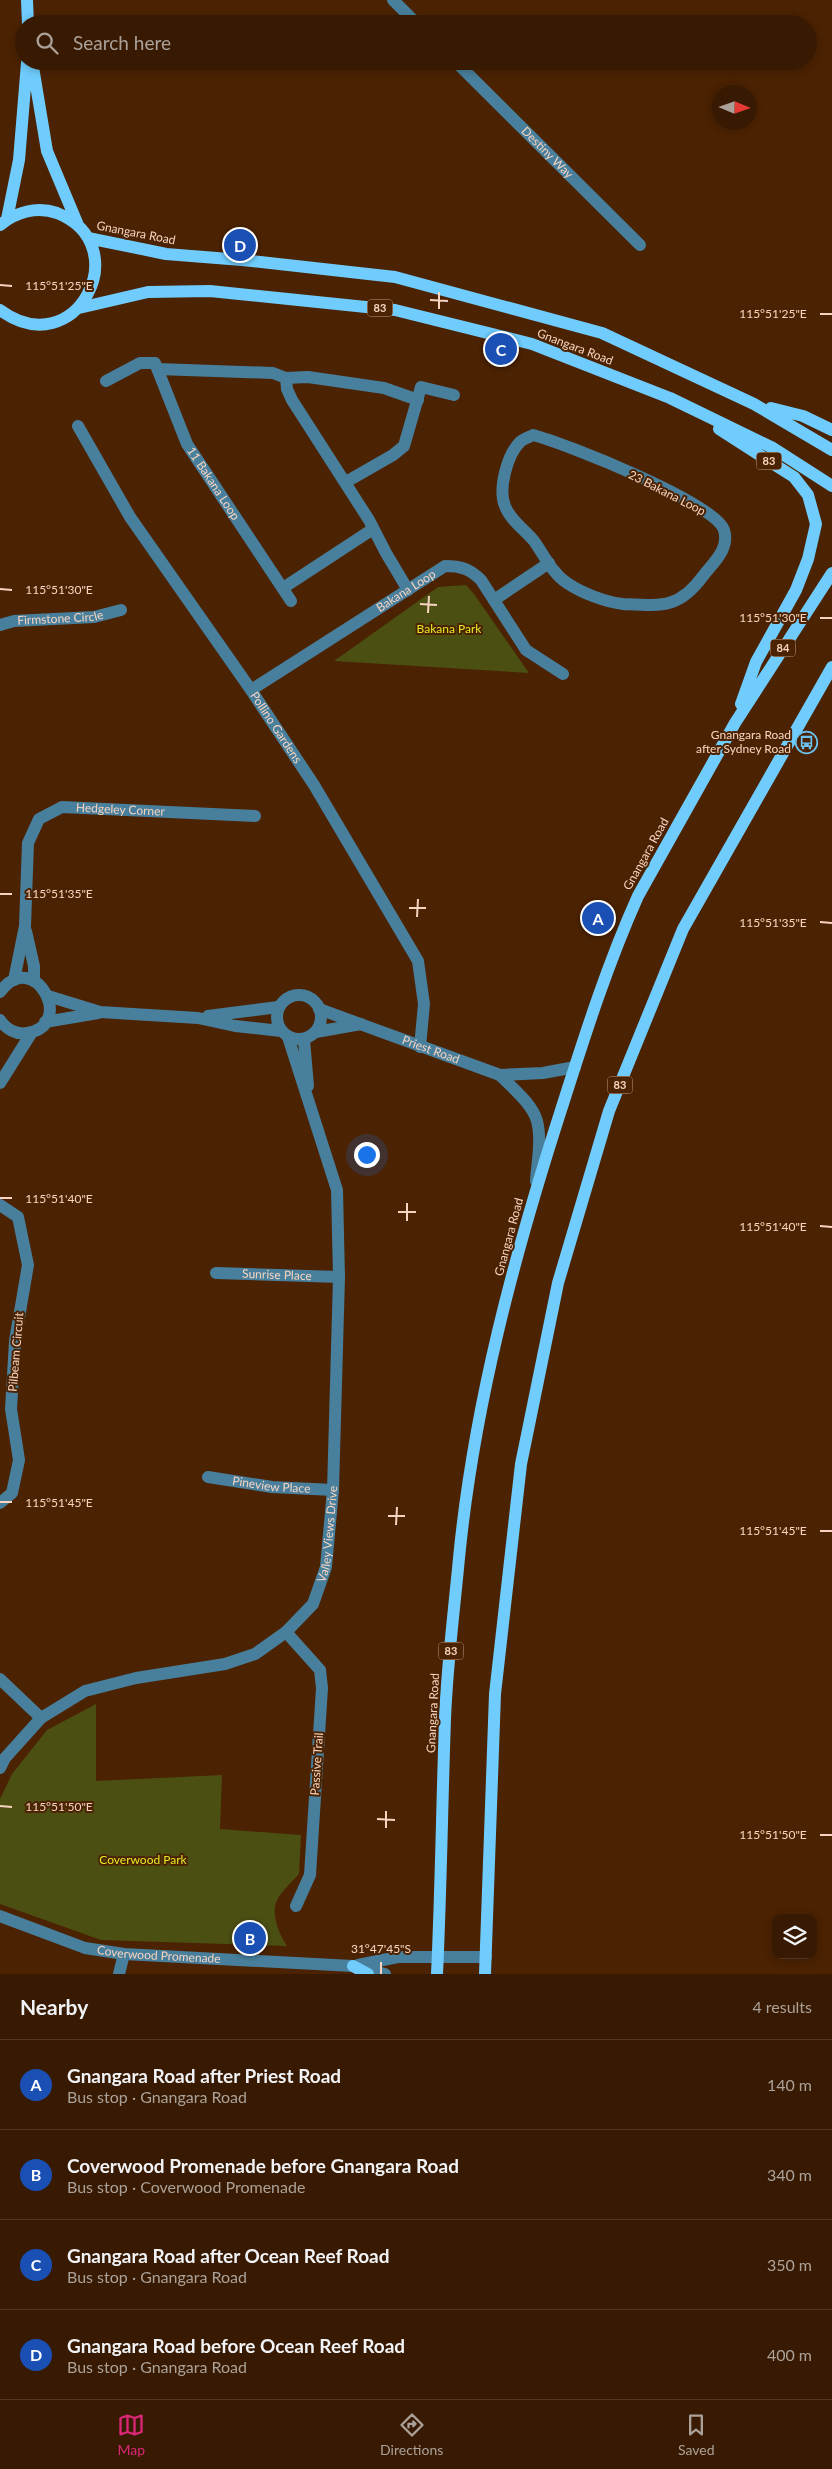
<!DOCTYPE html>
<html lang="en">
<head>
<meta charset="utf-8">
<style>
  body { margin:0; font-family:Lato,sans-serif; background:#432711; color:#f1f3f6 }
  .controls { position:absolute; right:15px; bottom:15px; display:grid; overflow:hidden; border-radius:10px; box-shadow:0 2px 8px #0003 }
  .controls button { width:45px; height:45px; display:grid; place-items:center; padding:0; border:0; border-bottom:1px solid #523824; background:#381a02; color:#f1f3f6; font:25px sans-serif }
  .compass { position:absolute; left:712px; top:85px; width:45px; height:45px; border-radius:50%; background:#381a02; box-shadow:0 2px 8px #0003; rotate:92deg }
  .you { position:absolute; left:366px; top:1154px; width:18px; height:18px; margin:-12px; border:4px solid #fff; border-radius:50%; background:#1a73e8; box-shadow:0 0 0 8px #1a73e833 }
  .badge { display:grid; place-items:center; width:32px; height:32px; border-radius:50%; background:#db2777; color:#fff; font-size:16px; font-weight:700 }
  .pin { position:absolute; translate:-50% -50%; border:2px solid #fff; box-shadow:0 1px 5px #0006 }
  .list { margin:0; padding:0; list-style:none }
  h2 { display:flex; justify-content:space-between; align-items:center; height:65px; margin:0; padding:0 20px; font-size:21px }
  h2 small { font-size:16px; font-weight:400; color:#aba199 }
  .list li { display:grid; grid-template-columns:32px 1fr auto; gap:15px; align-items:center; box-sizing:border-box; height:90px; padding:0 20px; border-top:1px solid #523824 }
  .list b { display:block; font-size:19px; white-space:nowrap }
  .list p { margin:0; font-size:16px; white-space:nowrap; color:#aba199 }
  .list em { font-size:16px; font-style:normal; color:#aba199 }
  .icon { flex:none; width:28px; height:28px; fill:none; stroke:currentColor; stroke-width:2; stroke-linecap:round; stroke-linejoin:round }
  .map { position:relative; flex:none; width:832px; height:1974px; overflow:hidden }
  .search { position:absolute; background:#381a02; box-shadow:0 2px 8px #0003; left:15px; right:15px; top:15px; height:55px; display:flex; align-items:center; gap:12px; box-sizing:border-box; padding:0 18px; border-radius:28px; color:#aba199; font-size:19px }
  .sheet { height:425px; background:#381a02 }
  nav { display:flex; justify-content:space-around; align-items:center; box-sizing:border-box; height:70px; border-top:1px solid #523824; background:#381a02; font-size:14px; color:#aba199 }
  nav a { display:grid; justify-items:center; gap:2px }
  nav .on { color:#db2777 }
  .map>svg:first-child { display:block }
</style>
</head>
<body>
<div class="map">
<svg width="832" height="1974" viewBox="0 0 832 1974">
  <rect width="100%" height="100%" fill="#4b2202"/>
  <path fill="#4c4f12" d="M466,585L474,594L529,673L334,661L438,587Z
    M96,1704V1781L222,1775L220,1829L301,1835L299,1874C293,1881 286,1887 281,1894C268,1909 278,1932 287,1946L101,1940L0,1904V1799L12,1774L47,1730Z"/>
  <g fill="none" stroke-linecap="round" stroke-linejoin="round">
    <g stroke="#477f9c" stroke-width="12">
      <path d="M393,0L417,24"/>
      <path id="s1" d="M455,61L640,245"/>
      <path d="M158,369L273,373L286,378L308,377L384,388L418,400"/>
      <path d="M286,378L287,389L292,400L369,520L386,553L408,590"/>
      <path id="s2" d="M106,381L140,363H155L187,444L291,601"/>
      <path id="s3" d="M78,426L130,517L251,690L314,785L418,961L424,1004L420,1047"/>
      <path d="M533,435C564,443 716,503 724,530C730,549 713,563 703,576C679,609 661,606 623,604C605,602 582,593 567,583C552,573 544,555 534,541C525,530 510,520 505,506C498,489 507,455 520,442C523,439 529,437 533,435Z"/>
      <path d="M346,482L393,455L404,446L421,387L454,395"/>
      <path d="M283,588L373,529"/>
      <path d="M494,600L549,563"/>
      <path id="s4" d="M0,625L14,621L94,617L121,610"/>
      <path id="s5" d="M251,690L445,566C461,566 470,569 481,580L526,650L563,674"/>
      <path d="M26,931L34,966V981"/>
      <path id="s6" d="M14,980L25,926L28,843L39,819L62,807L255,816"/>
      <path d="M0,992C34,946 77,1026 27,1033C16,1035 6,1029 0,1020"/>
      <circle cx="299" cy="1017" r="22"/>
      <path d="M48,996L100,1012L198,1018L235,1026L281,1031"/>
      <path id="s7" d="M319,1009L500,1075L543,1073L575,1067"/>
      <path d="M208,1016L278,1007"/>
      <path d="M45,1022L98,1013"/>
      <path d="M316,1032L361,1024"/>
      <path d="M304,1040L308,1086"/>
      <path d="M500,1075C512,1088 532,1103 537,1121C542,1140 537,1163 536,1181"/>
      <path d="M0,1083L32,1032"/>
      <path d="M0,1205L18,1217L28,1265L15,1341L11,1409L19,1460L12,1493L0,1503"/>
      <path id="s8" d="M216,1273L339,1277"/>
      <path id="s9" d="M208,1477L272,1487L333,1490"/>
      <path d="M286,1632L320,1670L322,1688L310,1875L296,1906"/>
      <path d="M0,1679L41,1718"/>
      <path id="s10" d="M0,1768L5,1758L41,1718L85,1691L136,1678L225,1664L255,1654L286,1632L313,1604L326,1567L333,1490L339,1277L337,1190L288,1037"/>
      <path id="s11" d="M0,1916L85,1948L124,1954L353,1966L385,1974"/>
      <path d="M358,1965L398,1957H486"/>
      <path d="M119,1974L124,1954"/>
    </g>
    <path stroke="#6fccfc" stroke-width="12" d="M27,0L28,24
      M32,61L47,151L78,225
      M7,219L19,160L27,63
      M0,225C16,212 37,206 57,213C138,245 76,366 0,310
      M88,238L166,254L242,260L395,277L602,333L754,404L832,450
      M79,308L148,292L210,291L395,310L532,344L670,398L773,448L832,486
      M771,408L803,416L832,430
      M719,429L794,477L808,495L816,524L808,559L796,590L756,662L741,704
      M353,1966L368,1974
      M437,1974C441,1889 442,1804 445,1719C447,1665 454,1612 459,1558C474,1405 514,1256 561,1110C584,1038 607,965 638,896L735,723L832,573
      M485,1974L495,1694L521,1464L558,1283L609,1111L683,929L832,667"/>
  </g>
  <path fill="none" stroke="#f6d4c0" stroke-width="2" d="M0,285L12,286M430,300L448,301M439,309V292M820,314H832M0,589L12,590M420,604L437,605M428,613L429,596M820,618H832M0,894H12M409,908H426M417,917L418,899M820,922L832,923M0,1198H12M398,1212H416M407,1221V1203M820,1226L832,1227M0,1502H12M388,1516H405M396,1525L397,1507M820,1531H832M0,1806L12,1807M377,1819L395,1820M386,1828V1811M820,1835H832M381,1974V1962"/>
  <defs>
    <symbol id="bus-ring" viewBox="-11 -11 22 22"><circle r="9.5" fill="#4b2202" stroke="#6ac3f1" stroke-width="1.5"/><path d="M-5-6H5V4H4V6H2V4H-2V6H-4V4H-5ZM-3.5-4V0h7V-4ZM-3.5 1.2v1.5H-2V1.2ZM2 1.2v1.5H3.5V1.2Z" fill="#6ac3f1"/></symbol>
  </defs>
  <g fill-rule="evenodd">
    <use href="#bus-ring" x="794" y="730" width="25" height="25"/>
  </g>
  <g text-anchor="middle" stroke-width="4" stroke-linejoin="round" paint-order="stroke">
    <g fill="#4b2202" stroke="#c39f87" stroke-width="1">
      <rect x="367.5" y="299.5" width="25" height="17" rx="4"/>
      <rect x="756.5" y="452.5" width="25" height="17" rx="4"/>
      <rect x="770.5" y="639.5" width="25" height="17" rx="4"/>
      <rect x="607.5" y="1076.5" width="25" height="17" rx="4"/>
      <rect x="438.5" y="1642.5" width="25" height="17" rx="4"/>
    </g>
    <g font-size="11" font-weight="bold" fill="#f6d4c0">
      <text x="380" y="312">83</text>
      <text x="769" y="465">83</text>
      <text x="783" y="652">84</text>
      <text x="620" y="1089">83</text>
      <text x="451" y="1655">83</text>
    </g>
    <g font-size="12" fill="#f6d4c0" stroke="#4b2202">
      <text dy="4" stroke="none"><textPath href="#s1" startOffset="130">Destiny Way</textPath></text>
      <text transform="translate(136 233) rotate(11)" y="4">Gnangara Road</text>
      <text transform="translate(575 347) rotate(21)" y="4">Gnangara Road</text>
      <text dy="4" stroke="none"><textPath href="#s2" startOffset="188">11 Bakana Loop</textPath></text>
      <text transform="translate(667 493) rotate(27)" y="4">23 Bakana Loop</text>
      <text dy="4" stroke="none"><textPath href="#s5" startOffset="184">Bakana Loop</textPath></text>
      <text dy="4" stroke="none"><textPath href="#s4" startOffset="61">Firmstone Circle</textPath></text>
      <text dy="4" stroke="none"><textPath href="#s3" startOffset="361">Pollino Gardens</textPath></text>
      <text dy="4" stroke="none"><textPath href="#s6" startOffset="249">Hedgeley Corner</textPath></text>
      <text transform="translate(646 854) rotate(-61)" y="4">Gnangara Road</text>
      <text dy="4" stroke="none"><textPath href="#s7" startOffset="119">Priest Road</textPath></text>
      <text transform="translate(509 1237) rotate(-75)" y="4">Gnangara Road</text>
      <text dy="4" stroke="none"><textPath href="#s8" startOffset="61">Sunrise Place</textPath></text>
      <text transform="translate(16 1352) rotate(-85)" y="4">Pilbeam Circuit</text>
      <text dy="4" stroke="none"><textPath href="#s9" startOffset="64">Pineview Place</textPath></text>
      <text dy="4" stroke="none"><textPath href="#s10" startOffset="440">Valley Views Drive</textPath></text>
      <text transform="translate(433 1713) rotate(-87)" y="4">Gnangara Road</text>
      <text transform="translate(317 1764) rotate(-86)" y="4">Passive Trail</text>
      <text dy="4" stroke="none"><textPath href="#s11" startOffset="165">Coverwood Promenade</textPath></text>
    </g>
    <g font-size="12" fill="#e2eb27" stroke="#4b2202">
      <text x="449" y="633">Bakana Park</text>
      <text x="143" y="1864">Coverwood Park</text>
    </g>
    <g font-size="12" fill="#f6d4c0" stroke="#4b2202" text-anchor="end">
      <text x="791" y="739">Gnangara Road<tspan x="791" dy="14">after Sydney Road</tspan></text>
    </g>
  </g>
  <g font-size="12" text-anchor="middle" fill="#f6d4c0" stroke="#4b2202" stroke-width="4" stroke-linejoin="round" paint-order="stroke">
    <text x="59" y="290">115°51'25"E</text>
    <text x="773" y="318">115°51'25"E</text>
    <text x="59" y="594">115°51'30"E</text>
    <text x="773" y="622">115°51'30"E</text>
    <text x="59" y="898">115°51'35"E</text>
    <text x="773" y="927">115°51'35"E</text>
    <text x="59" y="1203">115°51'40"E</text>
    <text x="773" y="1231">115°51'40"E</text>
    <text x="59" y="1507">115°51'45"E</text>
    <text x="773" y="1535">115°51'45"E</text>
    <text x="59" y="1811">115°51'50"E</text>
    <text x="773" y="1839">115°51'50"E</text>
    <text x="381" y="1953">31°47'45"S</text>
  </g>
</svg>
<div class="controls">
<button><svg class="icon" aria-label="layers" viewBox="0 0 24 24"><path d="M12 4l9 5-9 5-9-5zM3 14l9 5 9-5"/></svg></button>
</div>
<svg class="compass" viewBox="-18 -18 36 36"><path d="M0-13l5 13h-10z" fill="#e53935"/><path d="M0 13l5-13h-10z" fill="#aba199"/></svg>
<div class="you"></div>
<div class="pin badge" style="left:598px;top:918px;background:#1a4fb4">A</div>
<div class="pin badge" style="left:250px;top:1938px;background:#1a4fb4">B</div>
<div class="pin badge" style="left:501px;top:349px;background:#1a4fb4">C</div>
<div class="pin badge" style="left:240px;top:245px;background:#1a4fb4">D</div>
<div class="search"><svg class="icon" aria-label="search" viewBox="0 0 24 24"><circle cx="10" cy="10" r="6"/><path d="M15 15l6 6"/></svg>Search here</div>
</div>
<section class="sheet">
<h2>Nearby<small>4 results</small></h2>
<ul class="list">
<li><span class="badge" style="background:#1a4fb4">A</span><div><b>Gnangara Road after Priest Road</b><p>Bus stop · Gnangara Road</p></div><em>140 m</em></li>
<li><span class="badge" style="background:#1a4fb4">B</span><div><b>Coverwood Promenade before Gnangara Road</b><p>Bus stop · Coverwood Promenade</p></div><em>340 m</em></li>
<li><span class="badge" style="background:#1a4fb4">C</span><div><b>Gnangara Road after Ocean Reef Road</b><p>Bus stop · Gnangara Road</p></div><em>350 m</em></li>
<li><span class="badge" style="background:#1a4fb4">D</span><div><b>Gnangara Road before Ocean Reef Road</b><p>Bus stop · Gnangara Road</p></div><em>400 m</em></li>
</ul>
</section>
<nav>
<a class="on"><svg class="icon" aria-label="map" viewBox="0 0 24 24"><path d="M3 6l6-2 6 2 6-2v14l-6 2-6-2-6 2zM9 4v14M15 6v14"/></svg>Map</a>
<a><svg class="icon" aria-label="directions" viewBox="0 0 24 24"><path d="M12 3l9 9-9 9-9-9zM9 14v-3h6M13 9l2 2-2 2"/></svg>Directions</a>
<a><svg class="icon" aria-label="saved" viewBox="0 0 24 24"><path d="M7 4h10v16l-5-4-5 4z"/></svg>Saved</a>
</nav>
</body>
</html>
